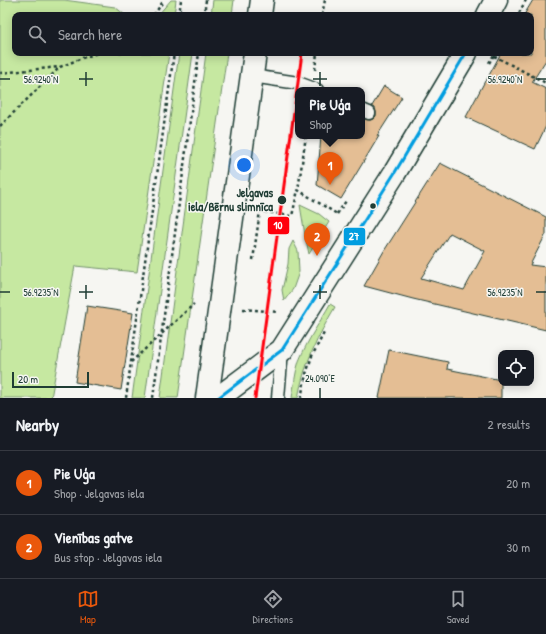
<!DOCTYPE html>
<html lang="en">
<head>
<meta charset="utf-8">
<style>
  body { margin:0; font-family:"Patrick Hand",sans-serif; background:#242831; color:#f1f3f6 }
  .controls { position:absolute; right:12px; bottom:12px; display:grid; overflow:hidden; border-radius:8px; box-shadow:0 2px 10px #0003 }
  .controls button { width:36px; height:36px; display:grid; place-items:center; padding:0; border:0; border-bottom:1px solid #363941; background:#171b24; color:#f1f3f6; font:20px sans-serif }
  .scale { position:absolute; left:12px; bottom:10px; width:77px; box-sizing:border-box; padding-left:4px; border:2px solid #1f3d34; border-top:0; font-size:11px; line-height:14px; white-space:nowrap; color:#1f3d34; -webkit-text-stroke:3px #f6f6f2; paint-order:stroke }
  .you { position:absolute; left:244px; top:165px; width:14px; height:14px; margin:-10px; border:3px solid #fff; border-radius:50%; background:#1a73e8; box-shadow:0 0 0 6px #1a73e833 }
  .badge { display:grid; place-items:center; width:26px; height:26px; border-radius:50%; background:#ea580c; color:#fff; font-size:13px; font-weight:700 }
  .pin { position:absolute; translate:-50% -33px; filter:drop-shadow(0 1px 2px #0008) }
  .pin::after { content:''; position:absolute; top:21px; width:14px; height:12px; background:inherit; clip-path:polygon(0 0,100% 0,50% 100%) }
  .popup { position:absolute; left:295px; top:87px; width:70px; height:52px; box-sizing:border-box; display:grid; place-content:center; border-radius:8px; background:#171b24; filter:drop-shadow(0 1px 3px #0005); font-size:13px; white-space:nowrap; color:#9ea1a6 }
  .popup b { font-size:15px; color:#f1f3f6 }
  .popup::after { content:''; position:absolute; left:50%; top:100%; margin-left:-8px; border:8px solid transparent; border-top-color:#171b24 }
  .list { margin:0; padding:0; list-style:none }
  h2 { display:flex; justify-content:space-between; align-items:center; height:52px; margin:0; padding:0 16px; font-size:17px }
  h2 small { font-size:13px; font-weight:400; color:#9ea1a6 }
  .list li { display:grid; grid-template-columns:26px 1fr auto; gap:12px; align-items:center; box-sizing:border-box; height:64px; padding:0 16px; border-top:1px solid #363941 }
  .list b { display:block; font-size:15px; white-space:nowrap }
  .list p { margin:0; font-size:13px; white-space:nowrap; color:#9ea1a6 }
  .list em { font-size:13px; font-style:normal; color:#9ea1a6 }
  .icon { flex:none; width:22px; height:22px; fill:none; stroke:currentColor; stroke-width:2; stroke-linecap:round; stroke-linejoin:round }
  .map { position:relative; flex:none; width:546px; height:398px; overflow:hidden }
  .search { position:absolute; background:#171b24; box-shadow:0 2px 10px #0003; left:12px; right:12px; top:12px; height:44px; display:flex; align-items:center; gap:10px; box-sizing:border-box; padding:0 14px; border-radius:8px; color:#9ea1a6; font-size:15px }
  .sheet { height:180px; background:#171b24 }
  nav { display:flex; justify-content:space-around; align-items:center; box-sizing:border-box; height:56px; border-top:1px solid #363941; background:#171b24; font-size:11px; color:#9ea1a6 }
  nav a { display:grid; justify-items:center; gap:2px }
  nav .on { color:#ea580c }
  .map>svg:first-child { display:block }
</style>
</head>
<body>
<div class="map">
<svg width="546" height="398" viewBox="0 0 546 398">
  <rect width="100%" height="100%" fill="#f6f6f2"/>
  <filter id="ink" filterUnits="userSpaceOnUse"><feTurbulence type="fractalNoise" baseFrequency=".025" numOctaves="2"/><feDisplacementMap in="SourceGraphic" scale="8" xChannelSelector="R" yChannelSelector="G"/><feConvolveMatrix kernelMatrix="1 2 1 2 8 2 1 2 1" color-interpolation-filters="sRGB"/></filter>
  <g filter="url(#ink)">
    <path fill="#c6e8a1" stroke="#72926a" d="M0,0H64L115,7L125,15H15V53H169L137,272L75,266L51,398H0Z
      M171,0H176L174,15H158Z
      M213,0H234L232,15H211Z
      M179,53H193L145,398H132Z
      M206,53H227L178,398H160Z
      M300,205L319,214L329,222L309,254L305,235Z
      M293,241L298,251L299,272L293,289L284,301L282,290L288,264L289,249Z
      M330,304L335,307C318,336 304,364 298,398H292C294,386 295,373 299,361C307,341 320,322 330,304Z"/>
    <path fill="#e4be94" stroke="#1f3d34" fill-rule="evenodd" d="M533,0H546V60L532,82L546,89V126L535,149L466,117L485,81H486L501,53H531V15H524Z
      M384,86L402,97L377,136H379L341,199L317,185L321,136H362V123L364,119L370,120L373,119L376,116V112L375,108L372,106Z
      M440,163L546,217V234L530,265L546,267V330L413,299L364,286L384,251ZM450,233L485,251L464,290L421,278Z
      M87,306L133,313L121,390L75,382Z
      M389,350L448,362L447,369L501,380V398H379Z"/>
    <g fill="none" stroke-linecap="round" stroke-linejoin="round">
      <defs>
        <path id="service" d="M252,76L298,83L317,90
          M362,110L369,113
          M278,398L282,350"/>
        <path id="tertiary" d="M488,15L496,0
          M218,398L282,350L394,174L466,53"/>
        <path id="secondary" d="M260,15L262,0
          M207,398L255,53"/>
      </defs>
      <use href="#service" stroke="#1f3d34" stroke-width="15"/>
      <use href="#tertiary" stroke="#1f3d34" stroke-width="25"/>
      <use href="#secondary" stroke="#1f3d34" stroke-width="25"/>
      <path stroke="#1f3d34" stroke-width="2.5" stroke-dasharray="3 3" stroke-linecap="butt" d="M519,13L526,0
        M154,15L164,0
        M179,15L181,0
        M204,15L206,0
        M322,15L325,0
        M494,56L546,83
        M489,63L495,53
        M315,70L317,53
        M0,73L59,67
        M0,126L60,67L82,58L98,53
        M306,136L298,190L337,214
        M337,214L346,201
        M253,260L260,211L292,216L298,190
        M243,309L278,312
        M131,362L194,304
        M126,398L174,53
        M153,398L199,53
        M301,398L306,374L312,356L324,333"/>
      <use href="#service" stroke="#f6f6f2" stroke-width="12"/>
      <use href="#tertiary" stroke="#f6f6f2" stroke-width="22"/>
      <use href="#secondary" stroke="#f6f6f2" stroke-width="22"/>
      <defs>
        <path id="bus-1" d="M218,398L282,350L394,174L466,53"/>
      </defs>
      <use href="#bus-1" stroke="#f6f6f2" stroke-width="6"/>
      <use href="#bus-1" stroke="#009de0" stroke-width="3"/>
      <defs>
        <path id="tram-1" d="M255,398L302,53"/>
      </defs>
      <use href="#tram-1" stroke="#f6f6f2" stroke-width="6"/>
      <use href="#tram-1" stroke="#ff000c" stroke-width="3"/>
    </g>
  </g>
  <path fill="none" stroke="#1f3d34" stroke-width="1.5" d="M86,72V86M320,72V86M0,79H10M79,79H93M313,79H327M536,79H546M86,285V299M320,285V299M0,292H10M79,292H93M313,292H327M536,292H546M320,388V398"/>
  <g fill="#1f3d34" stroke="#f6f6f2" stroke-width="1.5">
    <circle cx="282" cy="200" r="5"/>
    <circle cx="373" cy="206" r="3.5"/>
  </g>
  <g text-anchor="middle" stroke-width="3" stroke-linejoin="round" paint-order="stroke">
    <g font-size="12" font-weight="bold" fill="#1f3d34" stroke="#f6f6f2" text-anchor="end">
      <text x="273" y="197">Jelgavas<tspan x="273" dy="14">iela/Bērnu slimnīca</tspan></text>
    </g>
  </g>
  <g font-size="10" text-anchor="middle" fill="#1f3d34" stroke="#f6f6f2" stroke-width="3" stroke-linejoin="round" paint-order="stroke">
    <text x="41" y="83">56.9240°N</text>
    <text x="505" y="83">56.9240°N</text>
    <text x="41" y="296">56.9235°N</text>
    <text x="505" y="296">56.9235°N</text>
    <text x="320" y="382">24.090°E</text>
  </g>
  <g stroke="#f6f6f2" stroke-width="1.5">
    <rect x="267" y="216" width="23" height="19" rx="4" fill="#ff000c"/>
    <rect x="343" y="227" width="23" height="19" rx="4" fill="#009de0"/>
  </g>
  <g font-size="11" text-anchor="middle" font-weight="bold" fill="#fff">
    <text x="278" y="229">10</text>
    <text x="354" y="240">27</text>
  </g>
</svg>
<div class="controls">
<button><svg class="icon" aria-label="locate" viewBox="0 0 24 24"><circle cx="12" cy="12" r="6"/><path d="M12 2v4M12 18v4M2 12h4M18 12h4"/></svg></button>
</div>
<div class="scale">20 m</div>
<div class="you"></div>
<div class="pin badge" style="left:330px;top:185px">1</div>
<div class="popup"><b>Pie Uģa</b>Shop</div>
<div class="pin badge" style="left:317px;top:256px">2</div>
<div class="search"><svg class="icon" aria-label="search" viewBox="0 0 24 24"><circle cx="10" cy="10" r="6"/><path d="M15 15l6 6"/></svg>Search here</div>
</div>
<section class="sheet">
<h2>Nearby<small>2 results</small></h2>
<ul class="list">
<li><span class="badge">1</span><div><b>Pie Uģa</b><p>Shop · Jelgavas iela</p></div><em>20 m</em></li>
<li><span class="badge">2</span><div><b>Vienības gatve</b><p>Bus stop · Jelgavas iela</p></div><em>30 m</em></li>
</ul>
</section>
<nav>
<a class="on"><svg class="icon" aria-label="map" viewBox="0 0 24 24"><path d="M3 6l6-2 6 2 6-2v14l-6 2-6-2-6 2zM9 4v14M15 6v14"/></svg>Map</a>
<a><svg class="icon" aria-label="directions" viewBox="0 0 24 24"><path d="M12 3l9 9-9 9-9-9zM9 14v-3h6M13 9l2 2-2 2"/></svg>Directions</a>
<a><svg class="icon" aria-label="saved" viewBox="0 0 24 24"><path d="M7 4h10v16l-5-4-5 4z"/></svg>Saved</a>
</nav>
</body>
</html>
